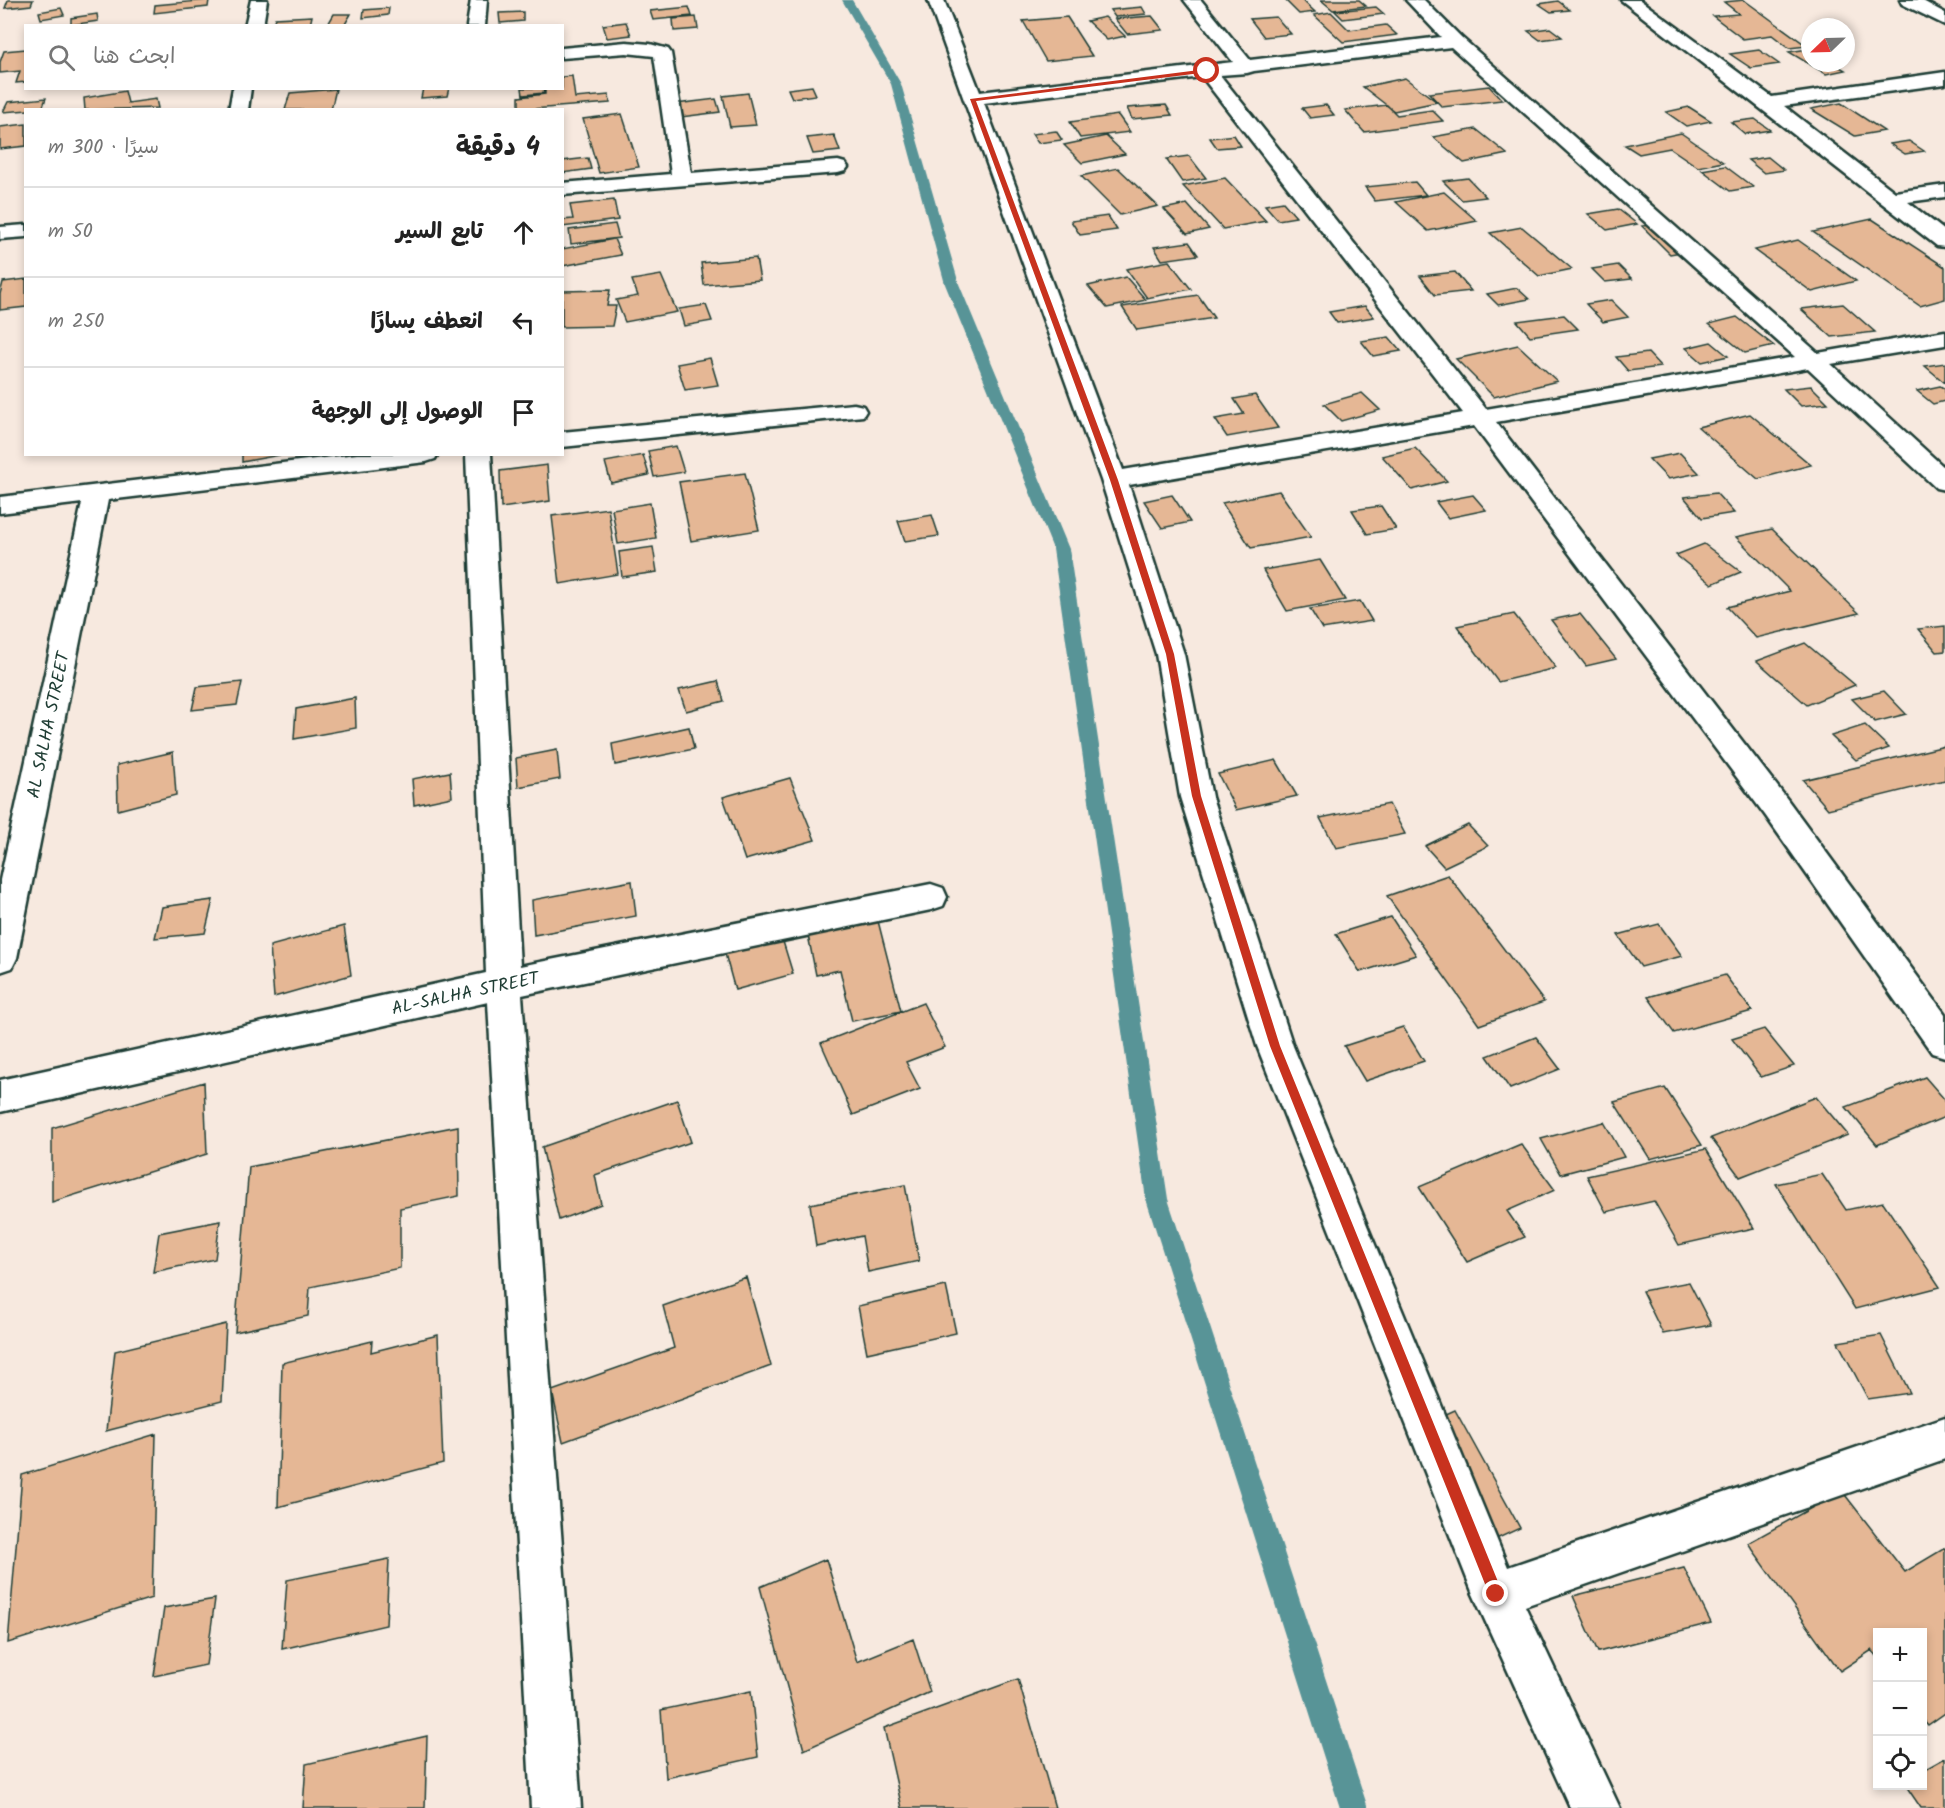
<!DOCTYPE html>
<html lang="ar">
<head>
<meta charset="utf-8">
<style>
  body { margin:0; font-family:Kalam,"Playpen Sans Arabic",sans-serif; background:#f2f2f2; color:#222; direction:rtl }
  .controls { position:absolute; right:18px; bottom:18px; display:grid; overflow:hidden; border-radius:0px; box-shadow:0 3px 9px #0003 }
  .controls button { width:54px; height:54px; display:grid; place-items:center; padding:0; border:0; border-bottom:2px solid #e0e0e0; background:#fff; color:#222; font:30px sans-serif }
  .compass { position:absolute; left:1801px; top:18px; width:54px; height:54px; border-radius:50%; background:#fff; box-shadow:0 3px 9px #0003; rotate:247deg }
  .stop { position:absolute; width:18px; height:18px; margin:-14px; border:4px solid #c8321e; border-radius:50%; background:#fff }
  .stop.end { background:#c8321e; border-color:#fff; box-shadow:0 2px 6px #0008 }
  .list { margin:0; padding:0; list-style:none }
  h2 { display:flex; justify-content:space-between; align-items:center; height:78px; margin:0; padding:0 24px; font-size:26px }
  h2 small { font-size:20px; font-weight:400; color:#767676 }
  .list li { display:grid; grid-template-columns:39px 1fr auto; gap:18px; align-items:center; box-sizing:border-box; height:90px; padding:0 24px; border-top:2px solid #e0e0e0 }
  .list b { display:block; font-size:22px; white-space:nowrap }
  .list em { font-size:20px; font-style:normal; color:#767676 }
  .icon { flex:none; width:33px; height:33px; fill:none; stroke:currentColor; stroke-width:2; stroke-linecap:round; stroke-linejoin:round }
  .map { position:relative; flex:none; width:1945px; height:1808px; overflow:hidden; direction:ltr }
  .search { position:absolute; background:#fff; box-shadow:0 3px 9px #0003; left:24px; top:24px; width:540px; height:66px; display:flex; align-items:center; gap:15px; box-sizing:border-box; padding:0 21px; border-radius:0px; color:#767676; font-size:22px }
  .panel { position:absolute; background:#fff; box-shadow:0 3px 9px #0003; left:24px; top:108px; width:540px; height:348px; border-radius:0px; direction:rtl }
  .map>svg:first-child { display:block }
</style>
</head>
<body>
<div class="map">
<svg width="1945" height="1808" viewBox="0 0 1945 1808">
  <rect width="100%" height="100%" fill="#f7e9df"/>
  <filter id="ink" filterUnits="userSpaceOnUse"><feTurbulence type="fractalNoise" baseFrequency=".0167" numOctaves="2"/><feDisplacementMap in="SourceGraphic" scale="12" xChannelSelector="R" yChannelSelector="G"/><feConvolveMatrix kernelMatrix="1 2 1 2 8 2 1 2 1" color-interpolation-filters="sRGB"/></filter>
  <g filter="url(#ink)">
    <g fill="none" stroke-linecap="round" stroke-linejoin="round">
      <path fill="#589497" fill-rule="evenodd" d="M842,0H852L901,84L959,284L1069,549L1168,1199L1368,1808H1340L1146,1199L1053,549L945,284L891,84Z"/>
    </g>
    <path fill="#e5b795" stroke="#1f3d34" stroke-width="1.5" d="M8,0H33L31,5L5,8Z
      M209,0L208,7L154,13L155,5Z
      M1285,0H1302L1315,12L1299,14Z
      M1321,0H1359L1366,6L1333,10Z
      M1744,0L1807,46L1789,48L1772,35L1743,39L1713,16L1739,14L1724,2Z
      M1558,1L1570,10L1551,12L1539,4Z
      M689,7L692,16L653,20L650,11Z
      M1142,7L1146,14L1115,17L1110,10Z
      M1376,7L1384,14L1343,19L1335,11Z
      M61,8L64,15L41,19L39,12Z
      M389,8L388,15L363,18L364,10Z
      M523,12V21L500,23L499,13Z
      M1331,12L1349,30L1386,25L1397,35L1343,42L1314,15Z
      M97,14L98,21L71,25V18Z
      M334,14H351L344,26H327Z
      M312,16L310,25L272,26L275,18Z
      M1152,16L1163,30L1127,34L1115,19Z
      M696,17L698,29L674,31L673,19Z
      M1067,17L1092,56L1046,61L1023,21Z
      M1105,17L1125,36L1107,40L1087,21Z
      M1276,17L1291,34L1264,37L1250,19Z
      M626,22L631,35L607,38L603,25Z
      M1550,28L1562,37L1540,40L1528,31Z
      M26,49V82L16,83L20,71L0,73V62L4,51Z
      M1808,49L1810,50V63H1833L1845,70L1826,74L1789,52Z
      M1759,50L1779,64L1751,68L1730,54Z
      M572,76L575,98L609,95L610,103L519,110V97L545,94V88H562V77Z
      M1405,78L1437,102L1394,111L1363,87Z
      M812,86L816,95L792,98L788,89Z
      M1489,86L1502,100L1442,107L1429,93Z
      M423,88H449L447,96L421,98Z
      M522,88H543L544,93L523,95Z
      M336,89L331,110H285L290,93Z
      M125,91L128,103L156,99L158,108L85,110L84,98Z
      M748,93L756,125L730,127L723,96Z
      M46,98L42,109L3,112L8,102Z
      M716,99L720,112L673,118L668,105Z
      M1841,103L1884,131L1855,136L1811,109Z
      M1166,105L1172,115L1132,119L1127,108Z
      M1326,105L1334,115L1310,118L1302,108Z
      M1387,105L1397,115L1432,110L1443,121L1364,132L1345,110Z
      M1689,107L1711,121L1686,126L1666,112Z
      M622,114L639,167L599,173L583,119Z
      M1118,115L1130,132L1080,138L1070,122Z
      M1755,119L1770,130L1745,134L1731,122Z
      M26,124V146L0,149V127Z
      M1476,129L1507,154L1464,163L1433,137Z
      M1056,131L1062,140L1038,143L1032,134Z
      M1681,133L1723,162L1698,167L1670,148L1639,154L1625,145Z
      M834,135L840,151L813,154L807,138Z
      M1234,135L1241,146L1217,148L1210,138Z
      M1106,136L1125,154L1082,163L1064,145Z
      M1909,141L1924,151L1905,154L1890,144Z
      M1189,156L1206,178L1182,182L1166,159Z
      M1768,157L1784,170L1764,173L1748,160Z
      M588,158L591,169L562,173V161Z
      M1725,166L1753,187L1730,191L1702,170Z
      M1118,168L1158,206L1120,215L1081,176Z
      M1225,178L1266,221L1223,229L1183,186Z
      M1468,178L1486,197L1462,200L1443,181Z
      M1415,182L1426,195L1375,201L1365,187Z
      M1444,192L1477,221L1428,231L1396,202Z
      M614,200L618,220L562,227V220L573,219L570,205Z
      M1283,202L1296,217L1278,220L1265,205Z
      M1187,204L1209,229L1187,234L1164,209Z
      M1618,209L1637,224L1607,230L1588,214Z
      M1108,216L1117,230L1080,235L1071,221Z
      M1872,219L1945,267V299L1920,306L1813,232Z
      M615,224L619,238L571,244L569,230Z
      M1659,224L1687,251L1670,254L1642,226Z
      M1522,227L1572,269L1539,276L1490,233Z
      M614,239L621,255L562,266V249Z
      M1798,240L1856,281L1812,292L1755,250Z
      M1189,242L1198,255L1162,260L1154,247Z
      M756,258L760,280L704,285L701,263Z
      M1169,261L1191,289L1147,298L1126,269Z
      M1618,265L1632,279L1605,282L1592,269Z
      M1455,272L1471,291L1435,295L1420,276Z
      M661,275L677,312L625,322L616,300L638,296L632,280Z
      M1126,277L1146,300L1107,308L1088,286Z
      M26,279V307L0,310V294L3,282Z
      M1517,288L1529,299L1498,305L1487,294Z
      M610,290L607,306H616L612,326L562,327V291Z
      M1198,295L1214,318L1137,330L1122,307Z
      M1611,300L1628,317L1603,322L1586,304Z
      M1843,304L1875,332L1832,337L1801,309Z
      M706,305L712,321L684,326L679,309Z
      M1365,306L1374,317L1337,323L1329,312Z
      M1564,315L1578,329L1530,336L1517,321Z
      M1737,317L1774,346L1745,353L1709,324Z
      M1389,337L1401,351L1373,356L1361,341Z
      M1711,342L1728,356L1702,362L1686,348Z
      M1518,345L1557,381L1494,397L1456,359Z
      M1648,353L1661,367L1628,371L1616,357Z
      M710,358L718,385L685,390L677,364Z
      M1945,363V383L1925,366Z
      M1811,386L1828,403L1801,406L1784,389Z
      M1940,386L1945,389V401L1933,404L1917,391Z
      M1362,393L1380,410L1341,421L1324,404Z
      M1255,395L1278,428L1227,437L1215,419L1244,414L1234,399Z
      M1750,414L1811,465L1758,479L1698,427Z
      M676,446L684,472L654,477L648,451Z
      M1415,448L1447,481L1412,490L1382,456Z
      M1680,453L1699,473L1668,479L1649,459Z
      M242,454H285L242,462Z
      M643,455L649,475L611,483L605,462Z
      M547,465L550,501L501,508L500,471Z
      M745,473L759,530L691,541L679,482Z
      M1279,491L1311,537L1251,548L1222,503Z
      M1716,493L1734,513L1702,518L1684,497Z
      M1172,495L1190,522L1162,528L1144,501Z
      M1473,495L1486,510L1448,518L1436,502Z
      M650,503L656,538L618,544L612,509Z
      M1381,506L1396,529L1367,534L1352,510Z
      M608,508L618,574L560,584L552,516Z
      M932,515L939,536L905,541L898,521Z
      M1772,529L1859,613L1756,638L1727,607L1790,591L1736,537Z
      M1704,544L1741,572L1712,584L1676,555Z
      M653,547L657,572L622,577L619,552Z
      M1320,560L1345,600L1287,611L1263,570Z
      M1360,601L1372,621L1322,629L1310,609Z
      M1514,614L1556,668L1498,682L1457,626Z
      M1580,614L1616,659L1586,666L1551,620Z
      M1945,626V651L1937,652L1918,629Z
      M1805,643L1855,685L1807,705L1757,661Z
      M718,681L724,701L686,711L679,690Z
      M242,682L237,705L192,710L197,687Z
      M1884,691L1906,714L1875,722L1852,699Z
      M355,698L356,728L294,739L296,709Z
      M1865,725L1889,748L1856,760L1831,736Z
      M689,727L694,749L615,765L612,744Z
      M1945,746V780L1828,809L1803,780Z
      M557,750L560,779L518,787L516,758Z
      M173,752L176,795L118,810L117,765Z
      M1276,760L1297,796L1236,810L1218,774Z
      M450,772L452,797L414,805L412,779Z
      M790,778L815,840L745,860L723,797Z
      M1389,804L1405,834L1336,848L1320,818Z
      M1468,825L1488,846L1444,867L1425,846Z
      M1448,875L1544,1002L1479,1025L1387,896Z
      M632,881L636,916L534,935L532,900Z
      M213,900L205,933L155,938L162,907Z
      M1391,917L1416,955L1360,972L1336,934Z
      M878,921L901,1011L852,1021L840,970L816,975L808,935Z
      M1659,924L1682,956L1641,967L1618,935Z
      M344,926L351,975L274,997L270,946Z
      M781,935L793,974L735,990L724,950Z
      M1725,975L1752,1011L1674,1033L1648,997Z
      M923,1003L945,1047L906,1062L920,1089L853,1115L821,1043Z
      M1403,1027L1424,1061L1365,1081L1344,1046Z
      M1764,1029L1794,1066L1761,1077L1732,1039Z
      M1536,1037L1560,1069L1510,1089L1487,1056Z
      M1925,1077L1945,1100V1117L1877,1145L1846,1107Z
      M204,1082L207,1154L52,1202V1128Z
      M1665,1088L1702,1145L1650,1159L1614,1102Z
      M1816,1097L1848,1135L1740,1177L1711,1138Z
      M677,1100L691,1142L595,1175L601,1204L559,1220L542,1147Z
      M1604,1122L1624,1157L1561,1174L1541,1139Z
      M458,1126L459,1196L400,1208V1268L310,1287L308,1316L235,1332L249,1167Z
      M1521,1144L1555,1190L1507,1211L1525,1237L1467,1262L1419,1187Z
      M1706,1149L1754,1228L1679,1245L1654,1201L1606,1212L1587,1176Z
      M1822,1174L1846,1210L1883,1202L1940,1287L1855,1309L1776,1184Z
      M905,1185L919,1261L868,1272L862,1236L816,1246L810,1204Z
      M220,1221L215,1259L153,1272L159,1233Z
      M746,1277L771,1366L563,1442L552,1391L674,1348L663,1306Z
      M1689,1282L1711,1325L1663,1334L1642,1291Z
      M946,1286L956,1333L867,1353L858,1306Z
      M226,1324L222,1401L106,1431L115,1351Z
      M438,1335L443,1463L278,1507L282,1363L372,1341L371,1352Z
      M1881,1335L1910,1393L1868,1399L1838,1342Z
      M1455,1410L1520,1528L1479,1547L1415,1428Z
      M156,1434L152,1598L8,1643L22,1475Z
      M1842,1491L1905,1572L1945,1548V1713L1928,1725L1922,1718V1632H1878V1657L1872,1650L1840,1671L1748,1543Z
      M389,1559L386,1625L282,1649L287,1580Z
      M826,1559L857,1662L913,1639L930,1692L804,1750L760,1587Z
      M1684,1568L1711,1623L1598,1652L1573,1596Z
      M215,1599L206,1665L154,1676L164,1608Z
      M1018,1679L1055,1808H902L884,1728Z
      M751,1691L758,1757L666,1778L661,1710Z
      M427,1736L425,1808H303L306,1764Z
      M1945,1758V1808H1921L1906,1786H1922V1771Z"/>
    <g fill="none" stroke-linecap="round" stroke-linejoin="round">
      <defs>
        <path id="minor" d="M251,0H267L263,26H245Z
          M471,0H487L485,26H467Z
          M928,0H944L980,92L1233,62L1184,0H1201L1250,60L1441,37L1406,0H1424L1461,37L1818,353L1945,331V345L1831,364L1945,468V490L1936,488L1808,368L1496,422L1787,799L1945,1014V1057L1932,1053L1765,815L1474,426L1129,485L1184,654L1212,797L1293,1046L1508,1567L1945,1417V1459L1525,1606L1620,1808H1570L1473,1594L1257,1046L1180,797L1156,654L1101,480ZM1451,47L1795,357L1486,409L1220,75L1247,73L1254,71ZM1202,77L1463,413L1123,470L984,103Z
          M1621,0H1640L1772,97L1945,72V84L1784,106L1895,192L1945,185V197L1908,202L1945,231V247L1937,246Z
          M1900,0H1921L1945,13V25L1902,4Z
          M626,42L650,44L668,49L671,53L691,173L838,161L845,163L848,167L845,171L838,173L562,195V183L671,174L654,56L626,53L562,58V48Z
          M233,88H251L248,110H229Z
          M26,225V237L0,239V227Z
          M854,404L863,406L866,411L863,416L562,447V432Z
          M357,454H438L435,459L426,462L108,500L17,958L12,968L0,972V880L82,503L0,513V497Z
          M466,454H491L520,966L931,884L943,888L947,897L943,906L931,910L522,995L581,1808H531L488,1002L0,1112V1080L486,973Z"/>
      </defs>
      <use href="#minor" stroke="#1f3d34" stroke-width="5"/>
      <use href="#minor" fill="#fff" fill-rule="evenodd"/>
    </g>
  </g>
  <path fill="#c8321e" d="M1207,69L1209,72L976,101L1118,480L1174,654L1201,796L1280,1046L1503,1594L1501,1599L1496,1601L1491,1599L1489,1594L1270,1046L1192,796L1166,654L1110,480L970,99Z"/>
  <g text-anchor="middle" stroke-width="6" stroke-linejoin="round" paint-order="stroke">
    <g font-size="18" fill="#1f3d34" stroke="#fff">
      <text transform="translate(48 725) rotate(-78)" y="6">AL SALHA STREET</text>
      <text transform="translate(465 993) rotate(-12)" y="6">AL-SALHA STREET</text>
    </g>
  </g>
</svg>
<div class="controls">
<button>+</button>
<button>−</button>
<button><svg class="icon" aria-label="locate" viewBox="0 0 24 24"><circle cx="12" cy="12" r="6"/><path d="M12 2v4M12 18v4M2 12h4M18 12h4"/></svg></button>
</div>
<svg class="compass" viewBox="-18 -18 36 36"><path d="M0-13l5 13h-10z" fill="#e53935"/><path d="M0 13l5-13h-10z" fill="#767676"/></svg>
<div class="stop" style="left:1207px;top:71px"></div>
<div class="stop end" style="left:1496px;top:1594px"></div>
<div class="search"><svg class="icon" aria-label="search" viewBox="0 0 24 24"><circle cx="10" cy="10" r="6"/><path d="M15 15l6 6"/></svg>ابحث هنا</div>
<section class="panel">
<h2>4 دقيقة<small>سيرًا · 300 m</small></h2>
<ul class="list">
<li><svg class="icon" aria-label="ahead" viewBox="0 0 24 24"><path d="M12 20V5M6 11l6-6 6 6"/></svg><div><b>تابع السير</b></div><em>50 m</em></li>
<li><svg class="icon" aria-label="left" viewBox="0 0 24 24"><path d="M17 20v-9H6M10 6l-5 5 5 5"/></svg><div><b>انعطف يسارًا</b></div><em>250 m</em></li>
<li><svg class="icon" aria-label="arrive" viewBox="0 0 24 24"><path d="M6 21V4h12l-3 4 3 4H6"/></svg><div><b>الوصول إلى الوجهة</b></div></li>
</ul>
</section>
</div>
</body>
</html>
